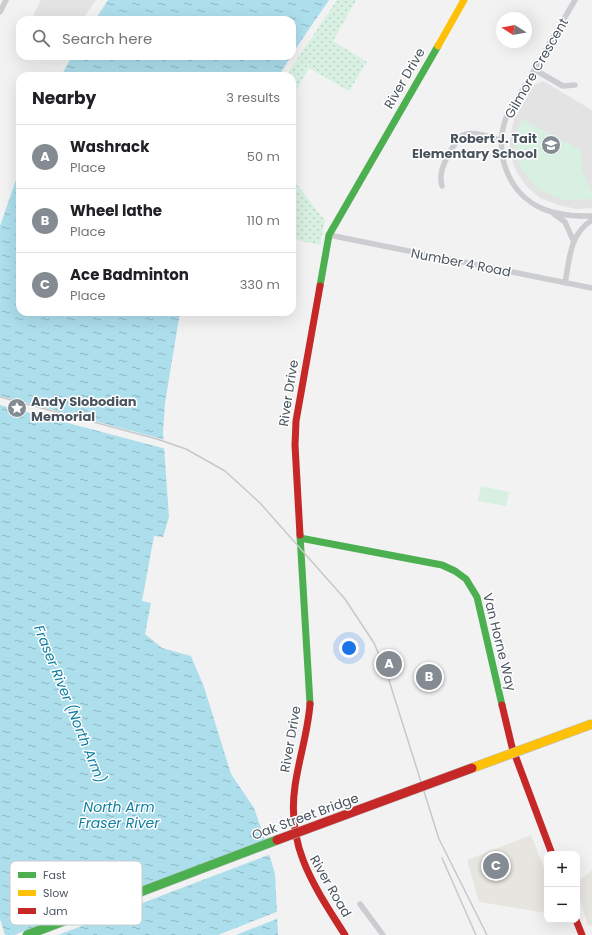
<!DOCTYPE html>
<html lang="en">
<head>
<meta charset="utf-8">
<style>
  body { margin:0; font-family:Poppins,sans-serif; background:#f6f6f6; color:#202124 }
  .controls { position:absolute; right:12px; bottom:12px; display:grid; overflow:hidden; border-radius:8px; box-shadow:0 4px 16px #0002 }
  .controls button { width:36px; height:36px; display:grid; place-items:center; padding:0; border:0; border-bottom:1px solid #e0e0e0; background:#fff; color:#202124; font:20px sans-serif }
  .compass { position:absolute; left:496px; top:12px; width:36px; height:36px; border-radius:50%; background:#fff; box-shadow:0 4px 16px #0002; rotate:281deg }
  .you { position:absolute; left:349px; top:648px; width:14px; height:14px; margin:-10px; border:3px solid #fff; border-radius:50%; background:#1a73e8; box-shadow:0 0 0 6px #1a73e833 }
  .badge { display:grid; place-items:center; width:26px; height:26px; border-radius:50%; background:#848b92; color:#fff; font-size:13px; font-weight:700 }
  .pin { position:absolute; translate:-50% -50%; border:2px solid #fff; box-shadow:0 1px 4px #0006 }
  .list { margin:0; padding:0; list-style:none }
  h2 { display:flex; justify-content:space-between; align-items:center; height:52px; margin:0; padding:0 16px; font-size:17px }
  h2 small { font-size:13px; font-weight:400; color:#757577 }
  .list li { display:grid; grid-template-columns:26px 1fr auto; gap:12px; align-items:center; box-sizing:border-box; height:64px; padding:0 16px; border-top:1px solid #e0e0e0 }
  .list b { display:block; font-size:15px; white-space:nowrap }
  .list p { margin:0; font-size:13px; white-space:nowrap; color:#757577 }
  .list em { font-size:13px; font-style:normal; color:#757577 }
  .icon { flex:none; width:22px; height:22px; fill:none; stroke:currentColor; stroke-width:2; stroke-linecap:round; stroke-linejoin:round }
  .map { position:relative; flex:none; width:592px; height:935px; overflow:hidden }
  .search { position:absolute; background:#fff; box-shadow:0 4px 16px #0002; left:16px; top:16px; width:280px; height:44px; display:flex; align-items:center; gap:10px; box-sizing:border-box; padding:0 14px; border-radius:12px; color:#757577; font-size:15px }
  .panel { position:absolute; background:#fff; box-shadow:0 4px 16px #0002; left:16px; top:72px; width:280px; height:244px; border-radius:12px }
  .map>svg:first-child { display:block }
</style>
</head>
<body>
<div class="map">
<svg width="592" height="935" viewBox="0 0 592 935">
  <defs>
    <pattern id="park-dots" width="8" height="8" patternUnits="userSpaceOnUse"><rect width="8" height="8" fill="#d8f0e2"/><path d="M2 2h.1M6 6h.1" fill="none" stroke="#bbd0c4" stroke-width="1.8" stroke-linecap="round"/></pattern>
    <pattern id="water-ripples" width="26" height="14" patternUnits="userSpaceOnUse"><rect width="26" height="14" fill="#addeec"/><path d="M2 4q2-2 4 0t4 0M15 11q2-2 4 0t4 0" fill="none" stroke="#8fb7c2"/></pattern>
  </defs>
  <rect width="100%" height="100%" fill="#f2f2f2"/>
  <path fill="#e6e5e0" d="M531,835L547,875V913L479,902L467,860Z
    M592,870V926L588,925L577,891V882Z"/>
  <path fill="#e4e3e4" d="M41,0H96L82,20H31Z
    M543,81L592,110V208L577,209L558,205L540,198L526,186L516,171L510,154V135L514,120L534,85Z"/>
  <path fill="url(#park-dots)" d="M337,0H356L333,41L367,62L349,91L309,68L292,97V76H286Z
    M292,178L325,221L321,239V245L292,239Z"/>
  <path fill="#d8f0e2" d="M521,119L581,150L582,170L592,193V199L564,200L538,189L521,168L514,143Z
    M481,486L509,492L506,506L478,501Z"/>
  <path fill="url(#water-ripples)" d="M108,0H329L292,54V20H95Z
    M72,56H291L279,76H61Z
    M20,168V312H180L165,403L163,432L169,517L163,537L154,536L142,601L151,603L145,634L162,648L191,656L204,687L231,774L254,808L264,837L275,874L278,935H5L0,919V226Z"/>
  <path fill="#f2f2f2" d="M0,396L166,440V449L0,405Z
    M267,839L271,854L58,935H14Z
    M279,911V918L236,935H218Z"/>
  <g fill="none" stroke-linecap="round" stroke-linejoin="round">
    <path stroke="#cbcdd0" stroke-width="5.5" d="M575,0L506,118C492,156 511,201 552,212C565,216 578,216 592,216
      M0,12L6,0
      M535,70L563,86L575,85
      M442,186C437,171 451,149 460,137C471,129 488,137 501,140
      M554,214L565,222L573,240
      M329,235L592,288
      M565,283C570,258 569,235 592,220
      M360,904L383,935"/>
    <path stroke="#4caf50" stroke-width="7" d="M320,286L329,235L438,46
      M300,535L310,704
      M300,538L442,565L455,571L466,579L477,597L502,705"/>
    <path stroke="#ffc107" stroke-width="7" d="M438,46L464,0"/>
    <path stroke="#c62828" stroke-width="7" d="M300,535L295,445L296,421L320,286
      M310,704C308,732 299,758 295,786C286,847 314,886 345,935
      M502,705L512,747L552,854
      M576,920L582,935"/>
    <path stroke="#c6c8ca" stroke-width="1.5" d="M0,397L157,439L186,449L225,471L260,503L345,599L374,643L387,674L439,839L487,935
      M442,858L476,935"/>
    <defs>
      <path id="fast-bridge" d="M27,935L277,840"/>
      <path id="slow-bridge" d="M472,768L592,724"/>
      <path id="jam-bridge" d="M277,840L472,768"/>
    </defs>
    <use href="#fast-bridge" stroke="#b7bcc1" stroke-width="10" stroke-linecap="butt"/>
    <use href="#slow-bridge" stroke="#b7bcc1" stroke-width="10" stroke-linecap="butt"/>
    <use href="#jam-bridge" stroke="#b7bcc1" stroke-width="10" stroke-linecap="butt"/>
    <use href="#fast-bridge" stroke="#4caf50" stroke-width="9"/>
    <use href="#slow-bridge" stroke="#ffc107" stroke-width="9"/>
    <use href="#jam-bridge" stroke="#c62828" stroke-width="9"/>
  </g>
  <defs>
    <symbol id="school-disc" viewBox="-11 -11 22 22"><circle r="9.5" fill="#848b92" stroke="#fff"/><path d="M0-5L7-2L0 1L-7-2ZM-4 1L0 2.5L4 1V4Q0 6-4 4Z" fill="#fff"/></symbol>
    <symbol id="sight-disc" viewBox="-11 -11 22 22"><circle r="9.5" fill="#848b92" stroke="#fff"/><path d="M0-6L1.8-2.2L6-1.7L2.9 1.2L3.7 5.4L0 3.3L-3.7 5.4L-2.9 1.2L-6-1.7L-1.8-2.2Z" fill="#fff"/></symbol>
  </defs>
  <g fill-rule="evenodd">
    <use href="#school-disc" x="540" y="134" width="22" height="22"/>
    <use href="#sight-disc" x="6" y="397" width="22" height="22"/>
  </g>
  <g text-anchor="middle" stroke-width="3" stroke-linejoin="round" paint-order="stroke">
    <g font-size="13" fill="#49545e" stroke="#fff">
      <text transform="translate(536 68) rotate(-60)" y="5">Gilmore Crescent</text>
      <text transform="translate(404 78) rotate(-60)" y="5">River Drive</text>
      <text transform="translate(461 262) rotate(11)" y="5">Number 4 Road</text>
      <text transform="translate(288 393) rotate(-81)" y="5">River Drive</text>
      <text transform="translate(500 642) rotate(76)" y="5">Van Horne Way</text>
      <text transform="translate(290 739) rotate(-80)" y="5">River Drive</text>
      <text transform="translate(305 816) rotate(-20)" y="5">Oak Street Bridge</text>
      <text transform="translate(331 886) rotate(60)" y="5">River Road</text>
    </g>
    <g font-size="13" font-weight="bold" fill="#49545e" stroke="#fff" text-anchor="end">
      <text x="537" y="143">Robert J. Tait<tspan x="537" dy="15">Elementary School</tspan></text>
      <text x="31" y="406" text-anchor="start">Andy Slobodian<tspan x="31" dy="15">Memorial</tspan></text>
    </g>
    <g font-size="14" font-style="italic" fill="#1080a2" stroke="#fff">
      <text transform="translate(70 704) rotate(68)" y="5">Fraser River (North Arm)</text>
      <text x="119" y="812">North Arm<tspan x="119" dy="16">Fraser River</tspan></text>
    </g>
  </g>
  <rect x="10" y="861" width="132" height="64" rx="6" fill="#fff" stroke="#c8cccf" stroke-width="1"/>
  <rect x="18" y="872" width="18" height="6" fill="#4caf50"/>
  <rect x="18" y="890" width="18" height="6" fill="#ffc107"/>
  <rect x="18" y="908" width="18" height="6" fill="#c62828"/>
  <g font-size="11" fill="#49545e">
    <text x="43" y="879">Fast</text>
    <text x="43" y="897">Slow</text>
    <text x="43" y="915">Jam</text>
  </g>
</svg>
<div class="controls">
<button>+</button>
<button>−</button>
</div>
<svg class="compass" viewBox="-18 -18 36 36"><path d="M0-13l5 13h-10z" fill="#e53935"/><path d="M0 13l5-13h-10z" fill="#757577"/></svg>
<div class="you"></div>
<div class="pin badge" style="left:389px;top:664px">A</div>
<div class="pin badge" style="left:429px;top:677px">B</div>
<div class="pin badge" style="left:496px;top:866px">C</div>
<div class="search"><svg class="icon" aria-label="search" viewBox="0 0 24 24"><circle cx="10" cy="10" r="6"/><path d="M15 15l6 6"/></svg>Search here</div>
<section class="panel">
<h2>Nearby<small>3 results</small></h2>
<ul class="list">
<li><span class="badge">A</span><div><b>Washrack</b><p>Place</p></div><em>50 m</em></li>
<li><span class="badge">B</span><div><b>Wheel lathe</b><p>Place</p></div><em>110 m</em></li>
<li><span class="badge">C</span><div><b>Ace Badminton</b><p>Place</p></div><em>330 m</em></li>
</ul>
</section>
</div>
</body>
</html>
